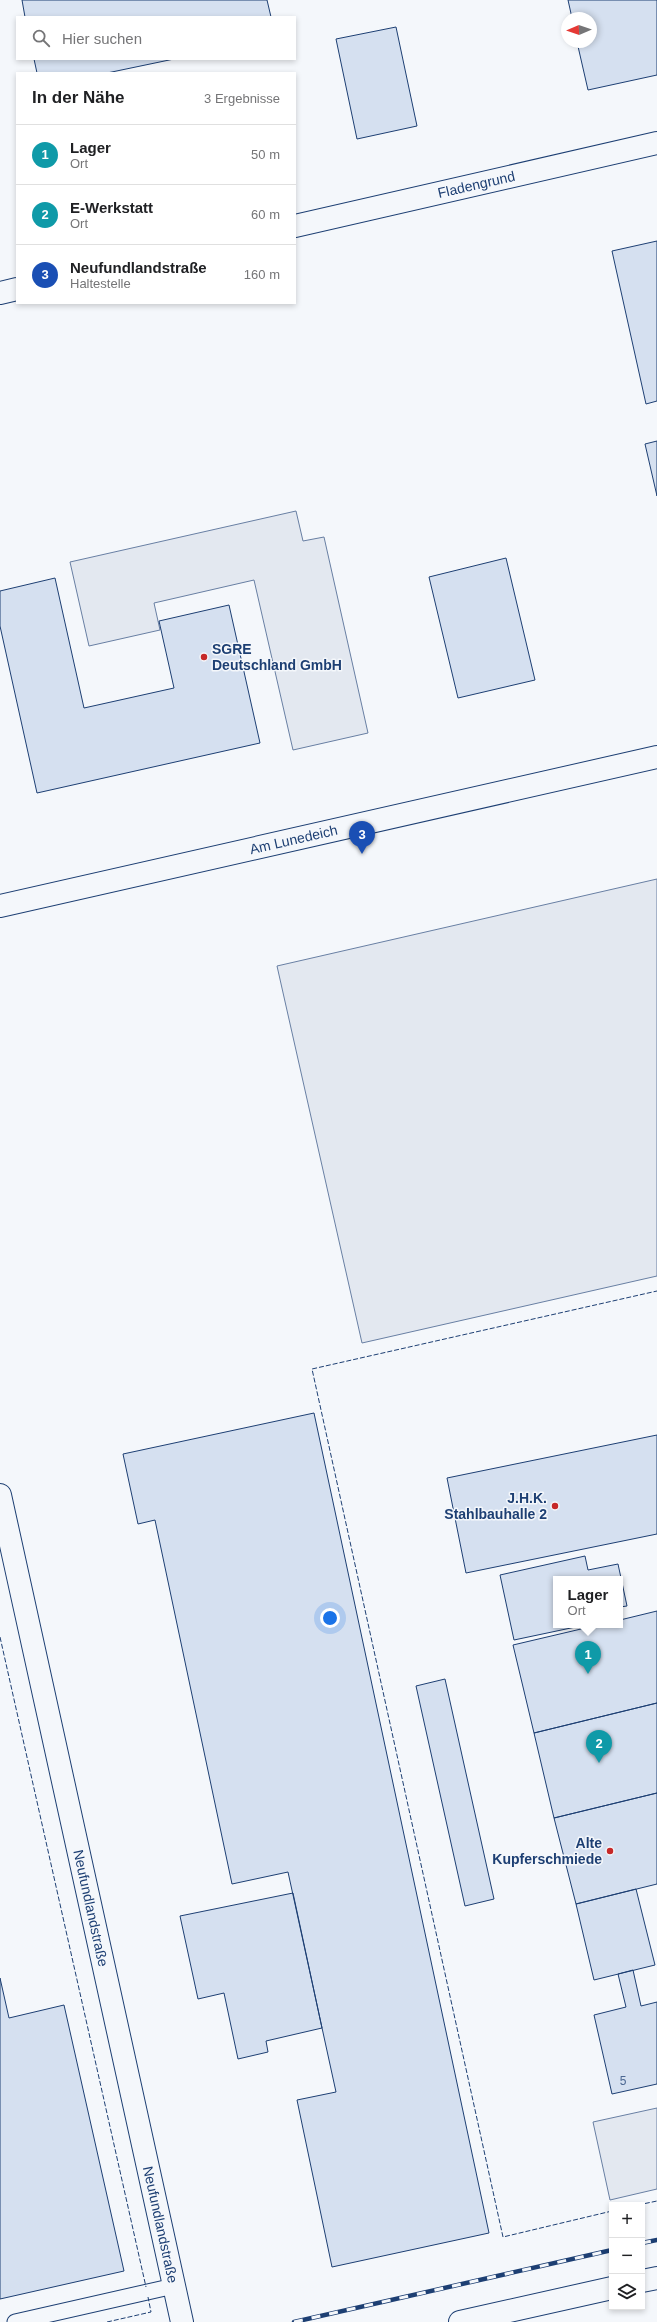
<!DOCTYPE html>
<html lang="de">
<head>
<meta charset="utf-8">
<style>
  body { margin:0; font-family:Arial,sans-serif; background:#f2f2f2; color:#202124 }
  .controls { position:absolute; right:12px; bottom:12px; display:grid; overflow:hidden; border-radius:0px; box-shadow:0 2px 6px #0003 }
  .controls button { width:36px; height:36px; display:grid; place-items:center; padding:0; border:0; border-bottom:1px solid #e0e0e0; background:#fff; color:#202124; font:20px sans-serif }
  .compass { position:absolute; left:561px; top:12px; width:36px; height:36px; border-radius:50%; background:#fff; box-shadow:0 2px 6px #0003; rotate:268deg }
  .you { position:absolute; left:330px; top:1618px; width:14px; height:14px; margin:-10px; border:3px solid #fff; border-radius:50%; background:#1a73e8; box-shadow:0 0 0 6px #1a73e833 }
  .badge { display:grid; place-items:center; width:26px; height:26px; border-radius:50%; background:#0b8043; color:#fff; font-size:13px; font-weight:700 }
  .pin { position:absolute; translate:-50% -33px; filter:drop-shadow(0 1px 2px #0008) }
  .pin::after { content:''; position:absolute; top:21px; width:14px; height:12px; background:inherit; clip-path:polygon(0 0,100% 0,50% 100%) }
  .popup { position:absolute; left:553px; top:1576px; width:70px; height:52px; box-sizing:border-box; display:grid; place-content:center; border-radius:0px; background:#fff; filter:drop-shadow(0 1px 3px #0005); font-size:13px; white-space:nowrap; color:#757577 }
  .popup b { font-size:15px; color:#202124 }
  .popup::after { content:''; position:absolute; left:50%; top:100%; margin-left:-8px; border:8px solid transparent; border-top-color:#fff }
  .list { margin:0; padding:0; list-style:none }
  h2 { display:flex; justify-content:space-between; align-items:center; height:52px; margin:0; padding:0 16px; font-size:17px }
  h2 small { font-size:13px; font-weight:400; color:#757577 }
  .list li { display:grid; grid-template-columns:26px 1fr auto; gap:12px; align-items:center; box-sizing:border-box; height:60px; padding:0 16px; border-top:1px solid #e0e0e0 }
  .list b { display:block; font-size:15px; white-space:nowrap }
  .list p { margin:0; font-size:13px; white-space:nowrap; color:#757577 }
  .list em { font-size:13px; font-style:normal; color:#757577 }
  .icon { flex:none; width:22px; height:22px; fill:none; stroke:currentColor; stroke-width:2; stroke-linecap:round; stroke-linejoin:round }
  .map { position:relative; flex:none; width:657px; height:2322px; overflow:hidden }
  .search { position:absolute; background:#fff; box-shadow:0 2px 6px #0003; left:16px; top:16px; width:280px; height:44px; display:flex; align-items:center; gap:10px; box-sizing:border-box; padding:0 14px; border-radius:0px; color:#757577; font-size:15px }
  .panel { position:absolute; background:#fff; box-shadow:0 2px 6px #0003; left:16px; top:72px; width:280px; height:232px; border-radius:0px }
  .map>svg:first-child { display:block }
</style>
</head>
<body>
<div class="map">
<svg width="657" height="2322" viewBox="0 0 657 2322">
  <rect width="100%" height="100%" fill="#f4f7fb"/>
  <path fill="#e3e8f0" stroke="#687fa3" d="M296,511L303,541L324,537L368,733L293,750L254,580L154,603L160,630L89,646L70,562Z
    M657,879V1276L362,1343L277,966Z
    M657,2108V2189L610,2200L593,2122Z"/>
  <path fill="#d5e0f0" stroke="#1d3f73" d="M22,0H267L271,17H25Z
    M568,0H657V75L588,90L577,42H591V18H572Z
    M396,27L417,126L357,139L336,39Z
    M34,59H174L107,73H37Z
    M657,241V401L646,404L612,251Z
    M657,441V496L645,444Z
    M506,558L535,680L458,698L429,577Z
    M55,578L84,708L174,688L159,621L229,605L260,743L37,793L0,626V591Z
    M314,1413L489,2233L332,2267L297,2100L336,2092L288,1872L232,1884L155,1520L138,1524L123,1454Z
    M657,1435V1534L466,1573L447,1478Z
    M585,1556L588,1570L618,1564L627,1606L620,1607V1579H556V1625H585L514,1640L500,1575Z
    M657,1611V1703L534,1733L513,1645L598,1625H620V1620Z
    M445,1679L494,1899L465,1906L416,1686Z
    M657,1703V1793L554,1818L534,1733Z
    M657,1793V1884L576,1904L554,1818Z
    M636,1889L655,1965L594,1980L576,1904Z
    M293,1893L322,2028L266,2041L268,2052L238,2059L224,1993L198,1999L180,1916Z
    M633,1970L641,2006L657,2002V2084L612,2094L594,2015L626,2007L618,1974Z
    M0,1978L9,2018L64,2005L124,2271L0,2299Z"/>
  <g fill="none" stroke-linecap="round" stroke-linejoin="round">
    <defs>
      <path id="service" d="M15,2322L174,2286"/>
      <g id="minor">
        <path id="s1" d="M295,226L657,143"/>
        <path d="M0,293L17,289"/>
        <path id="s2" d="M0,1495L182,2322"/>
        <path d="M642,2281L657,2278"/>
        <path d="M460,2322L612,2288"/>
      </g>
      <g id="tertiary">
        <path id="s3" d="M0,906L657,757"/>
      </g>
    </defs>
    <use href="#service" stroke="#1d3f73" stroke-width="17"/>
    <use href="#minor" stroke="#1d3f73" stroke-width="24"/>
    <use href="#tertiary" stroke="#1d3f73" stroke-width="24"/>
    <use href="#service" stroke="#f4f7fb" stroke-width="15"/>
    <use href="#minor" stroke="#f4f7fb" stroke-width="22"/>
    <use href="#tertiary" stroke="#f4f7fb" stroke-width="22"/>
    <defs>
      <path id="rail" d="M642,2243L657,2240
        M294,2322L612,2250"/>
    </defs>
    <use href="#rail" stroke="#1d3f73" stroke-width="4.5"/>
    <use href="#rail" stroke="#f4f7fb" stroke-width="3" stroke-dasharray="9" stroke-linecap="butt"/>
    <path stroke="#1d3f73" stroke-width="1" stroke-dasharray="5 2" stroke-linecap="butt" d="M0,1637L146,2287
      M638,2205L657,2201
      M612,2211L503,2237L312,1369L657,1291
      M107,2322L151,2312L148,2297"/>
  </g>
  <g fill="#c62828" stroke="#f4f7fb" stroke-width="1.5">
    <circle cx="204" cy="657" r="4"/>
    <circle cx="555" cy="1506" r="4"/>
    <circle cx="610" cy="1851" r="4"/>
  </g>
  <g text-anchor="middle" stroke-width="3" stroke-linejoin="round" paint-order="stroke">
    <g font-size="12" fill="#4b6792">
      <text x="623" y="2085">5</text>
    </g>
    <g font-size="14" fill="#1d3f73" stroke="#f4f7fb">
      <text dy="5" stroke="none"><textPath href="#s1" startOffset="186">Fladengrund</textPath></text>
      <text dy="5" stroke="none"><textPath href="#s3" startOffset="301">Am Lunedeich</textPath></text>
      <text dy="5" stroke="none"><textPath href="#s2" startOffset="423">Neufundlandstraße</textPath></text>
      <text dy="5" stroke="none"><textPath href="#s2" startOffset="747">Neufundlandstraße</textPath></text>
    </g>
    <g font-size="14" font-weight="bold" fill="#1d3f73" stroke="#f4f7fb" text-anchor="end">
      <text x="212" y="654" text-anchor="start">SGRE<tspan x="212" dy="16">Deutschland GmbH</tspan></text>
      <text x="547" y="1503">J.H.K.<tspan x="547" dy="16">Stahlbauhalle 2</tspan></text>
      <text x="602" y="1848">Alte<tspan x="602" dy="16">Kupferschmiede</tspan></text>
    </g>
  </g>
</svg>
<div class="controls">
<button>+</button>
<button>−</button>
<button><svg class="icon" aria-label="layers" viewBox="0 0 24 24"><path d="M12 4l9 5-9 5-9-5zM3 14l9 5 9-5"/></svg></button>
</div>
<svg class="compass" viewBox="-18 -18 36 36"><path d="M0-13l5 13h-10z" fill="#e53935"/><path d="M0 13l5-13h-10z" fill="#757577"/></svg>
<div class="you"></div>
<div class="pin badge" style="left:588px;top:1674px;background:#0f9aa8">1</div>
<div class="popup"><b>Lager</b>Ort</div>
<div class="pin badge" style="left:599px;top:1763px;background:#0f9aa8">2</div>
<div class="pin badge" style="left:362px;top:854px;background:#1a4fb4">3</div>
<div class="search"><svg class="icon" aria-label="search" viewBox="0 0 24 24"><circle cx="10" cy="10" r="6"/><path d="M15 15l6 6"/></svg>Hier suchen</div>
<section class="panel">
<h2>In der Nähe<small>3 Ergebnisse</small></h2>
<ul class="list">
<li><span class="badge" style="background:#0f9aa8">1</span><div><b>Lager</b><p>Ort</p></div><em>50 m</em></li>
<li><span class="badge" style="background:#0f9aa8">2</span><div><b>E-Werkstatt</b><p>Ort</p></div><em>60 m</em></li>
<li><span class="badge" style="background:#1a4fb4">3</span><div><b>Neufundlandstraße</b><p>Haltestelle</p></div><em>160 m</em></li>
</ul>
</section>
</div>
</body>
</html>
